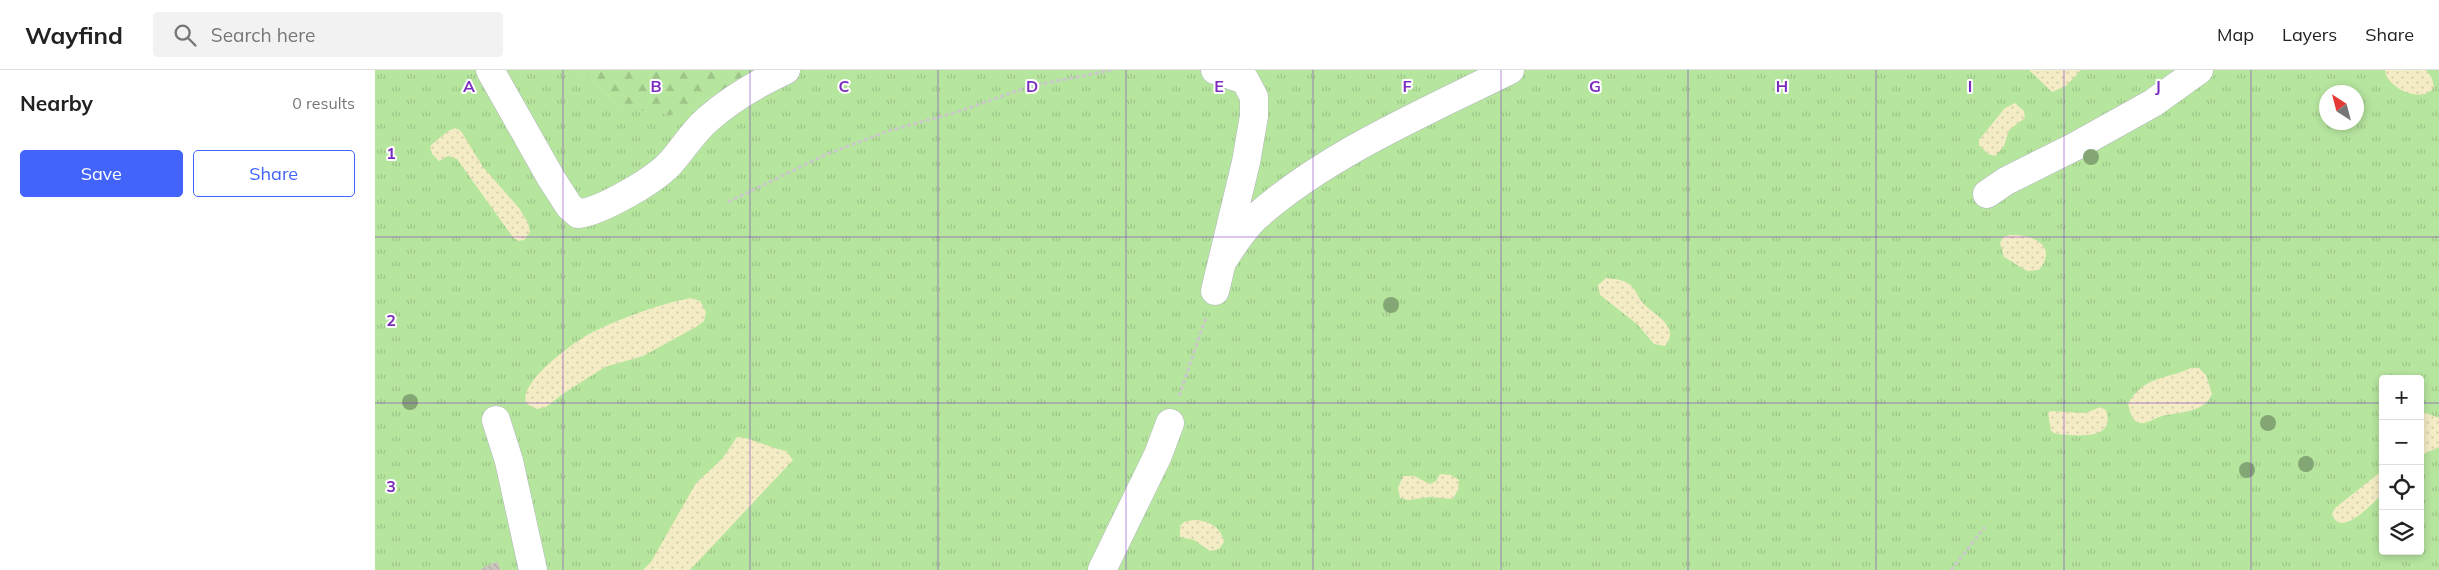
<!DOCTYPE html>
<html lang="en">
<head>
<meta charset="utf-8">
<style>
  body { margin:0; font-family:Mulish,sans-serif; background:#f2f2f2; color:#222 }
  .controls { position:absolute; right:15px; bottom:15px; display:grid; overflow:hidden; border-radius:5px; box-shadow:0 2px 8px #0003 }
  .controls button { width:45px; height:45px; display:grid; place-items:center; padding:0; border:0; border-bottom:1px solid #e0e0e0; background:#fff; color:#222; font:25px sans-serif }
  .compass { position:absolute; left:1944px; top:15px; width:45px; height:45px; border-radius:50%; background:#fff; box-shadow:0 2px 8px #0003; rotate:324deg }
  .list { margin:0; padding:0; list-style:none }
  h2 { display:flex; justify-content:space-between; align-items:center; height:65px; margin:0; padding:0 20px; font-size:21px }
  h2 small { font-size:16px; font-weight:400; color:#767676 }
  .actions { display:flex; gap:10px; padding:15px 20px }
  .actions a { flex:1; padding:11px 0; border:1px solid #4264fb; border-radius:5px; text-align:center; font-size:18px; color:#4264fb }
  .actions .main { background:#4264fb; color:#fff }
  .icon { flex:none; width:28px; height:28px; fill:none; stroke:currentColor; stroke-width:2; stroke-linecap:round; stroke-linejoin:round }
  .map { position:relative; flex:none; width:2064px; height:500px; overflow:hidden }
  header { display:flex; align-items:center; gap:30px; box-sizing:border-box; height:70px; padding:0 25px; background:#fff; border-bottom:1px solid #e0e0e0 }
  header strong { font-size:24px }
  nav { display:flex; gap:28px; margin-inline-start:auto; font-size:18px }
  .search { width:350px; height:45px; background:#f2f2f2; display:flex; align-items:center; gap:12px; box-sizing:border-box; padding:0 18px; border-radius:5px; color:#767676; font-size:19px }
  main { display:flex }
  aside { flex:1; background:#fff }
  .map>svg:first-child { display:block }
</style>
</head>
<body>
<header>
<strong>Wayfind</strong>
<div class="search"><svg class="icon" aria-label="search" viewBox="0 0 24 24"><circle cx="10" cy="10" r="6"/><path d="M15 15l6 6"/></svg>Search here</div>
<nav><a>Map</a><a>Layers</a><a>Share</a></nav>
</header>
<main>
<aside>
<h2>Nearby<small>0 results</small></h2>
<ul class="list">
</ul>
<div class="actions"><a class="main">Save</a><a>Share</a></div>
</aside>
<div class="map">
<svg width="2064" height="500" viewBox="0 0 2064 500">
  <defs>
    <pattern id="grass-tufts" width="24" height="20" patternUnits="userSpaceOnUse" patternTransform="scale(1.25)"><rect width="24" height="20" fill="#b6e59e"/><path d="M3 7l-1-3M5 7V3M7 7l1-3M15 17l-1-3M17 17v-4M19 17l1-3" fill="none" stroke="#9dc588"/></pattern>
    <pattern id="forest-firs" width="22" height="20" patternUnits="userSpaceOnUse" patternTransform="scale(1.25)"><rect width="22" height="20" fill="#b6e59e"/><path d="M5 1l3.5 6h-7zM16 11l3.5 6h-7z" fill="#9dc588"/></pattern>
    <pattern id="sand-dots" width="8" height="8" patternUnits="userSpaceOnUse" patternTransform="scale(1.25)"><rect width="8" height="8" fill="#f3ecc5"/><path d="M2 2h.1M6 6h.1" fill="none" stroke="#d1cbaa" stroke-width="1.8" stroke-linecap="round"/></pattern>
    <pattern id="building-back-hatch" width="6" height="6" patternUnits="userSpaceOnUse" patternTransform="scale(1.25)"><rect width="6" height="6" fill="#cbc7bf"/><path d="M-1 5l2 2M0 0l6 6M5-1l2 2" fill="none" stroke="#afaba4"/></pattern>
  </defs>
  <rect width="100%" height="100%" fill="#efe9e1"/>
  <path fill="url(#grass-tufts)" fill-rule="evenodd" d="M0,0H205L245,37L321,35L384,0H2064V500H0ZM1952,22H1982V52H1952ZM2008,309H2045V481H2008Z"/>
  <path fill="url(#forest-firs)" d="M205,0H384L321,35L297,45L245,37Z"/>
  <path fill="url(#sand-dots)" d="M1654,0H1706L1691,16L1677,22Z
    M2010,0H2051L2057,8L2059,17C2048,35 2011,18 2010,0Z
    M1640,33L1649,41L1650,48L1634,60L1629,76L1620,86L1613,84L1604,75V70L1630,38Z
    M80,58L86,61L108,97L144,138L153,153L155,162L149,170L143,171L137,166L82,89L73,86L64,91L57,84L55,76L73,61Z
    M1635,165C1657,164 1684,175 1664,200L1652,201L1629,187L1625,173L1628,167Z
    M1231,208C1239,209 1247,209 1254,214C1261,218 1262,227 1268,233C1277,244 1307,256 1290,276L1279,274L1262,254L1225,225L1223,215Z
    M316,228L325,231L331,242L329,251L321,257L268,286L230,297L189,323L171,337L162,339L152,334C140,314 201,270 218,262C241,250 291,232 316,228Z
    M1816,298H1824L1831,305L1837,324C1830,343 1803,342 1787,346C1780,348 1772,354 1765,353C1756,351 1755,341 1753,334C1769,305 1791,310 1816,298Z
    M1726,337L1731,340C1740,367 1712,366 1695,365C1688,364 1682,366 1676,361L1673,343L1675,341L1710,343Z
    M2051,343L2064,348V377L2045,386V345Z
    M362,367C372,366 397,379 411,381L418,390L315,500H268L276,492L321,413L347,389Z
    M2008,400V423C1999,432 1965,470 1957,444L1960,438Z
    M1065,404L1076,405L1084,410L1083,420L1078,429L1055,427L1033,430L1025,428L1023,418L1028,406H1039L1055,414L1061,411Z
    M818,450C832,450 847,457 849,472L844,479L835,481L819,470L805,467V456L809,452Z"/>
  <path fill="url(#building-back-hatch)" stroke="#cbc5ba" d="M122,492L125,500H107L106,499Z"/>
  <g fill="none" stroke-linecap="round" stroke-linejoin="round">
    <defs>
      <path id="minor" d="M115,0L176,108L194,136L203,144C227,141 283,109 298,90C310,76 319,61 333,49C356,29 383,13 411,0
        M1612,124L1631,111L1699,77L1778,33L1824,0
        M849,189C859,174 868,159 881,147C952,84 1051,42 1135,0
        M840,221L871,92L879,46V27L870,10L840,0
        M121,350L134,391L158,500
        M727,500L783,385L795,353"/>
    </defs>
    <use href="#minor" stroke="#b4b7c1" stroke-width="29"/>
    <path stroke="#c9c9c9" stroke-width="3" stroke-dasharray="4 2.5" stroke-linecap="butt" d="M353,132L452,84L513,61L582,42L656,16L737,0
      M804,326L831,247
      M1576,500L1610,457"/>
    <use href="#minor" stroke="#fff" stroke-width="28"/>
  </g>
  <g fill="#84a574">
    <circle cx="1716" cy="87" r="8"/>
    <circle cx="1016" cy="235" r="8"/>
    <circle cx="35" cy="332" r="8"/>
    <circle cx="1893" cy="353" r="8"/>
    <circle cx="1931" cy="394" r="8"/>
    <circle cx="1872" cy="400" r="8"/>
  </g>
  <path fill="none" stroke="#7b2cbf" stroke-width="1" stroke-opacity="0.55" d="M188,0V500M375,0V500M563,0V500M751,0V500M938,0V500M1126,0V500M1313,0V500M1501,0V500M1689,0V500M1876,0V500M0,167H2064M0,333H2008M2045,333H2064"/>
  <g font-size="16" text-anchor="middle" font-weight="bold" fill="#7b2cbf" stroke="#fff" stroke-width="4" stroke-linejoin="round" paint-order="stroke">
    <text x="94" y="22">A</text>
    <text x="281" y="22">B</text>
    <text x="469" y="22">C</text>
    <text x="657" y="22">D</text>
    <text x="844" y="22">E</text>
    <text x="1032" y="22">F</text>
    <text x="1220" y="22">G</text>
    <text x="1407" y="22">H</text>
    <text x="1595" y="22">I</text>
    <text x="1783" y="22">J</text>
    <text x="16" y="89">1</text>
    <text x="16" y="256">2</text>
    <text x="16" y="422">3</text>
  </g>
</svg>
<div class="controls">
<button>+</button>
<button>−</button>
<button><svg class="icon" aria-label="locate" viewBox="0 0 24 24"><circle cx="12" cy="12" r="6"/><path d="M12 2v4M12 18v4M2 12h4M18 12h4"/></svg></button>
<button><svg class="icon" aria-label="layers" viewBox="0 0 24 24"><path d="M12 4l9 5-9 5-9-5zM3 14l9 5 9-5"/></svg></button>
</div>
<svg class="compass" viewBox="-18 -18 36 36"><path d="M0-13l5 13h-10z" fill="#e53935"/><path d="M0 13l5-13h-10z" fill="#767676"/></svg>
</div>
</main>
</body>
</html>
